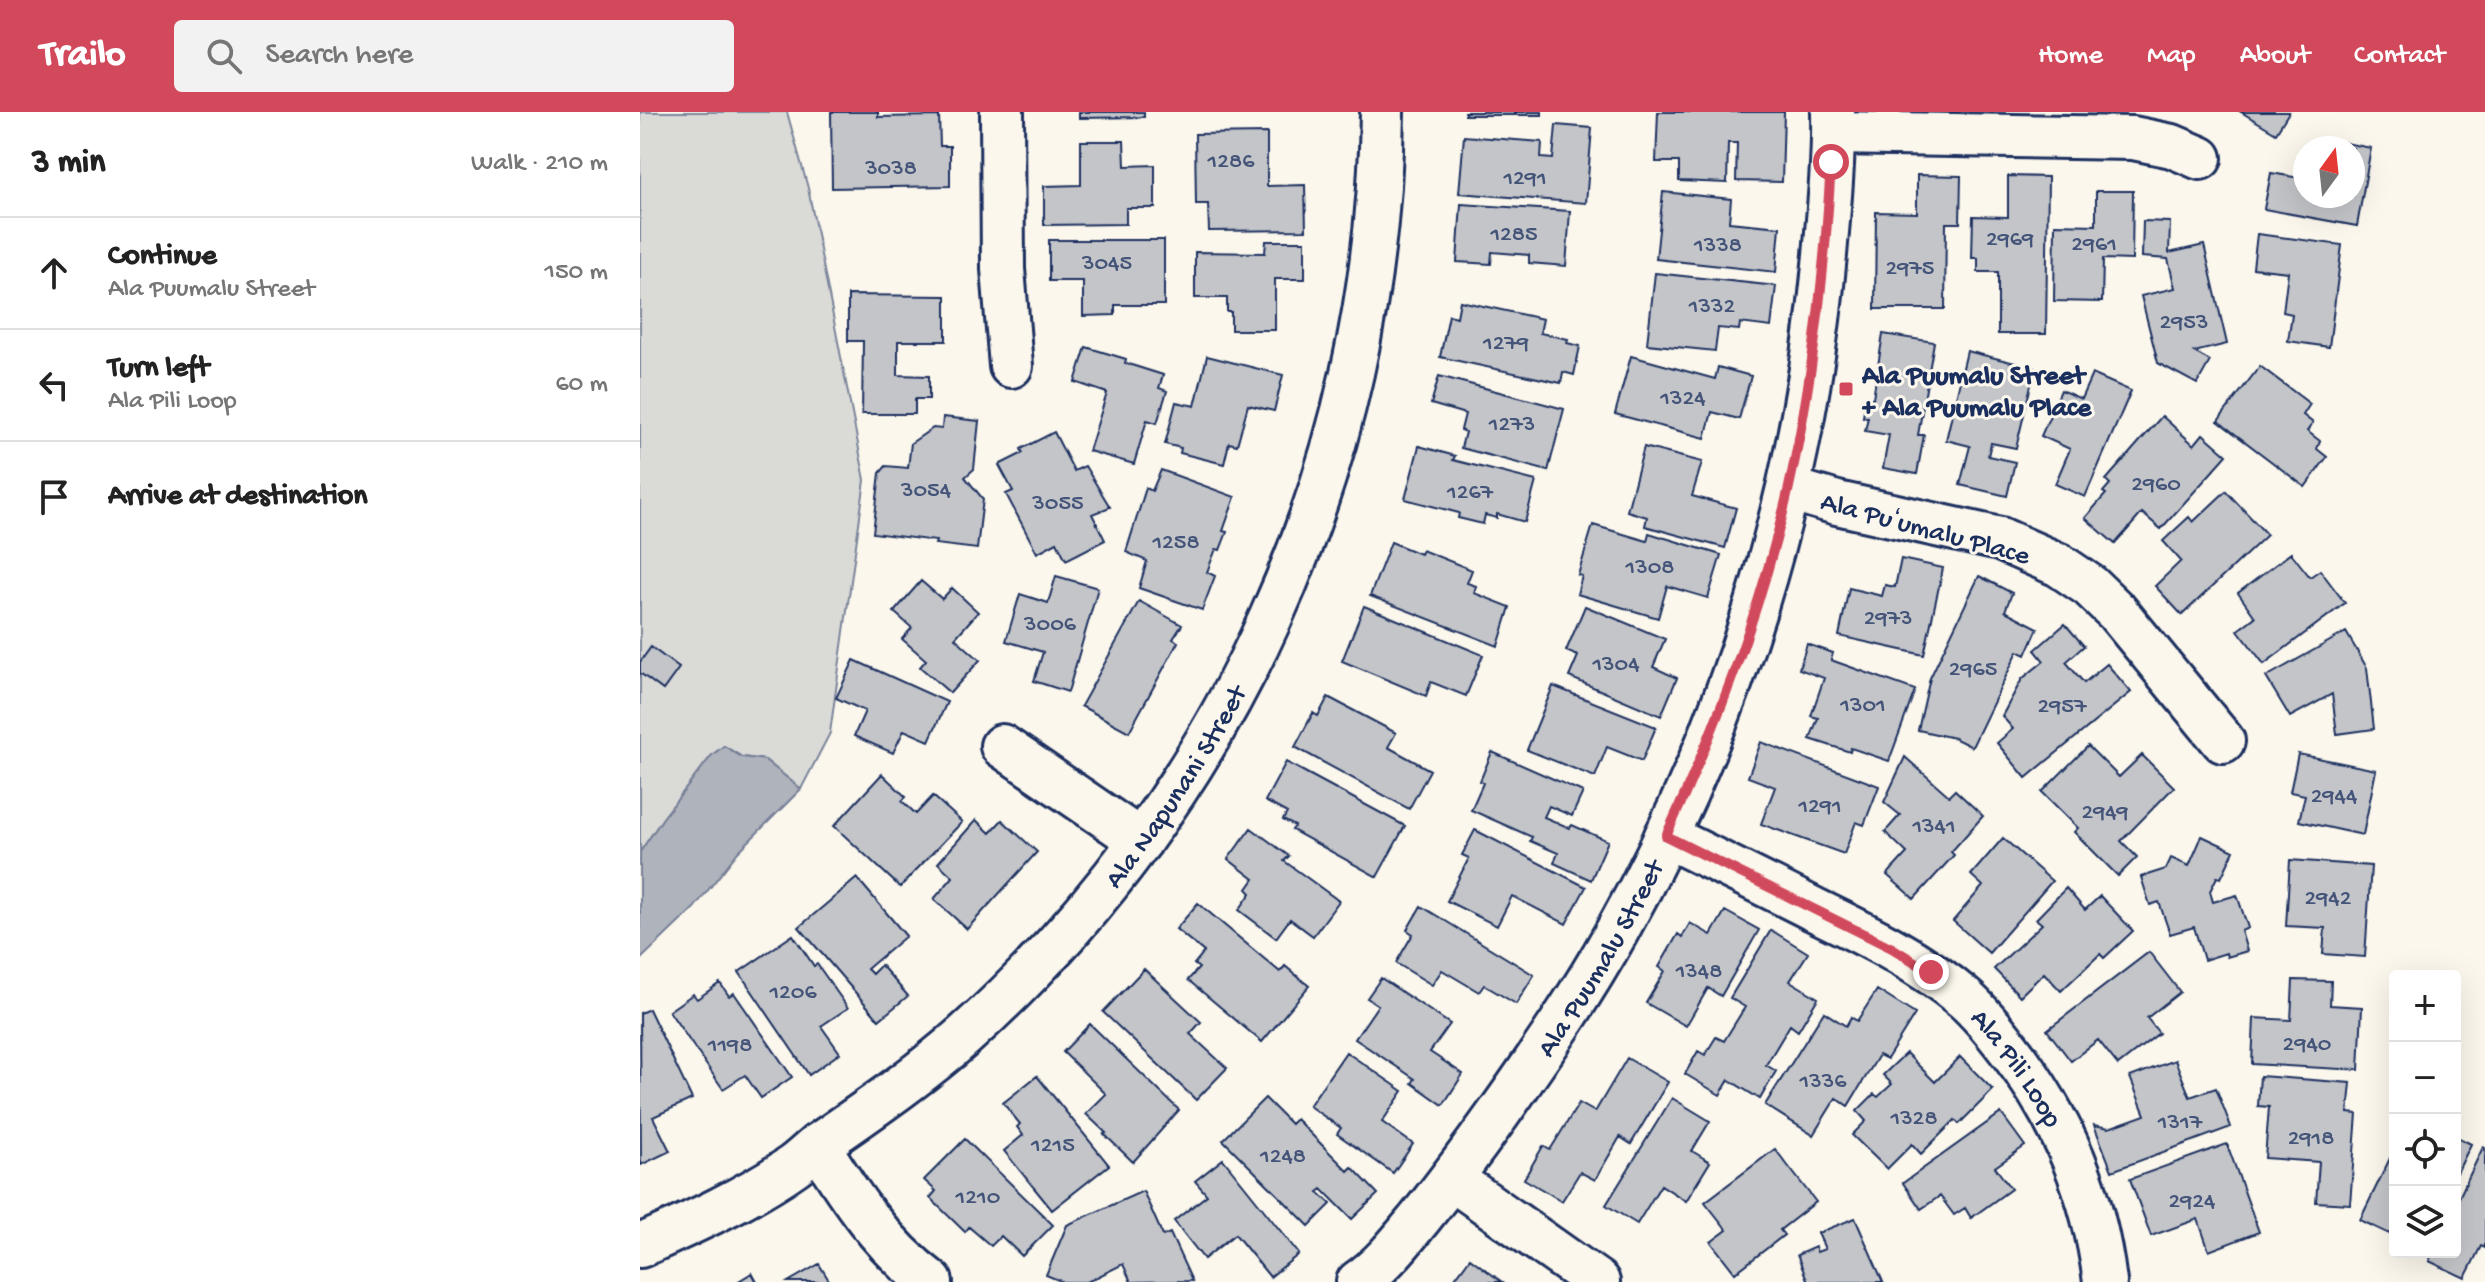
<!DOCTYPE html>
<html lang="en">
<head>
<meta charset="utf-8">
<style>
  body { margin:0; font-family:"Gochi Hand",sans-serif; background:#f2f2f2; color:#222 }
  .controls { position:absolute; right:24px; bottom:24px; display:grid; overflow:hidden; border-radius:8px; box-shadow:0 8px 32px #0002 }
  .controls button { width:72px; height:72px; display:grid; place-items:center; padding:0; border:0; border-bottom:2px solid #e0e0e0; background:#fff; color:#222; font:40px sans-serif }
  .compass { position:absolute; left:1653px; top:24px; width:72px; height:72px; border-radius:50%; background:#fff; box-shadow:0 8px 32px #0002; rotate:15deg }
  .stop { position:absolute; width:24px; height:24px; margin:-18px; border:6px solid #d1495b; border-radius:50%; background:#fff }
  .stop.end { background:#d1495b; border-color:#fff; box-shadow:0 2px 8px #0008 }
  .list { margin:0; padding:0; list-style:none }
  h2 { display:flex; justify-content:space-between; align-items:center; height:104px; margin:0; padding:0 32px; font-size:34px }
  h2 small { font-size:26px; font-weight:400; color:#767676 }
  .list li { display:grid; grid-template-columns:52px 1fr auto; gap:24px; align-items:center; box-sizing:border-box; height:112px; padding:0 32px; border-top:2px solid #e0e0e0 }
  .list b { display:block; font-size:30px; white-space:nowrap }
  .list p { margin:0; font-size:26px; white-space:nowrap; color:#767676 }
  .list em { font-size:26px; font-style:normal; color:#767676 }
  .icon { flex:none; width:44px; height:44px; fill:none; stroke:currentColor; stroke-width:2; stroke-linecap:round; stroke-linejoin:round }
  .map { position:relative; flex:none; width:1845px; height:1170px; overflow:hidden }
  header { display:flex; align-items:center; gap:48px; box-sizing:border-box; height:112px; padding:0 40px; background:#d1495b; color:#fff }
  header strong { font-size:38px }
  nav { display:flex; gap:44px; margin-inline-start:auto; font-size:28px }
  .search { width:560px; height:72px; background:#f2f2f2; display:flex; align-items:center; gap:20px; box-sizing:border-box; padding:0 28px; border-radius:8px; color:#767676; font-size:30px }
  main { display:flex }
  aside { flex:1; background:#fff }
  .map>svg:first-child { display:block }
</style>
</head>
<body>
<header>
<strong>Trailo</strong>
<div class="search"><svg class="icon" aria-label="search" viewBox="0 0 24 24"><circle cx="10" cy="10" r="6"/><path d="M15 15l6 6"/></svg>Search here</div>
<nav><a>Home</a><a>Map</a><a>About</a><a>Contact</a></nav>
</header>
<main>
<aside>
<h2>3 min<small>Walk · 210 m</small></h2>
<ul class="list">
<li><svg class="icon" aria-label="ahead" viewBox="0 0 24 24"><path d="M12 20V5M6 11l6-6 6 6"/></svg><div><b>Continue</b><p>Ala Puumalu Street</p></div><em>150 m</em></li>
<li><svg class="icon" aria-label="left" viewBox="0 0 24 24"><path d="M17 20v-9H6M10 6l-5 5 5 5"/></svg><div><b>Turn left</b><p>Ala Pili Loop</p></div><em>60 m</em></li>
<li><svg class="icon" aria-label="arrive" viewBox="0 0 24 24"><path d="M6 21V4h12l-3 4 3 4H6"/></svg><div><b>Arrive at destination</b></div></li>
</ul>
</aside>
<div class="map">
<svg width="1845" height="1170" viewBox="0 0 1845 1170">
  <rect width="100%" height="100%" fill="#fbf7ec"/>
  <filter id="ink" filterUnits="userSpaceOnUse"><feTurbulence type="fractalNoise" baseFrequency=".0125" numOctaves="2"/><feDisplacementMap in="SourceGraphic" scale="16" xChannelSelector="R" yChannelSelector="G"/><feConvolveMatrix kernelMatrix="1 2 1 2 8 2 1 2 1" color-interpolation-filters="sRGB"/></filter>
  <g filter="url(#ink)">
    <path fill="#dadad7" stroke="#7a849a" stroke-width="2" d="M0,0H147L168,76L225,368L190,621L161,677L125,648L102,645L84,634L72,643L23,706L0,740Z"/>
    <path fill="#afb3bb" stroke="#747e96" stroke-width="2" d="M84,634L102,645L125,648L161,677L98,740L54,796L0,848V740L23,706L72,643Z"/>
    <path fill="#c3c5c9" stroke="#1b2f5e" stroke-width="2" d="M191,0H238V5L299,4L300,34H310V74L192,76Z
      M439,0H504V5L439,6Z
      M825,0H902V3H825Z
      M1018,0H1144L1142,70L1096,69L1097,31H1088L1087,71L1039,69V50H1016Z
      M1601,0H1649L1636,21Z
      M916,13L952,16L946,91L819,81L824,24L902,30L901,46L913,47Z
      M627,21V74L665,73L666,118L569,119L568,92H556L555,22Z
      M1685,27L1731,36L1717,114L1624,97L1631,61L1665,67V84H1713V36H1684Z
      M441,29H484L485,54L515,53V96H486V112L404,113V74L441,73Z
      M1277,63L1321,64L1320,111H1306L1305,197H1235L1236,100L1277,101Z
      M1368,64L1408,65L1406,222H1358V160H1338V146H1332L1333,104L1368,105Z
      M1456,79H1493L1492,148L1463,147L1462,190L1414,189L1415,112L1456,113Z
      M1023,80L1091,87L1089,110L1140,115L1136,160L1016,147Z
      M821,92L930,99L926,154L889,151V143L852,140L851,152L817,150Z
      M1503,109L1530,110L1529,141L1564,133L1587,232L1554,240L1570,249L1557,272L1518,251L1501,184L1535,176L1528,147L1502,145Z
      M1617,122L1702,133L1689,235L1648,229L1652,202L1643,200L1648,160L1613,156Z
      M409,128H524V193H475V203L443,204V169H409Z
      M626,129H665V167H635V218H591V200H587V186H555V140L625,141Z
      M1015,161L1136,174L1131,215L1100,211L1099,218L1078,216L1075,239L1007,232Z
      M208,183L306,184V229H258V263L289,264V287H275V302H222L223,229H208Z
      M820,189L903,207L900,221L928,227L927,231L940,234L934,263L923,260L921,271L800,245L809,203L817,205Z
      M1243,222L1294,230L1278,323H1284L1277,362L1243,356L1249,323L1225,319L1228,305H1223L1226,286H1233Z
      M446,235L486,247L485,251L523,263L519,276L527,279L517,311L507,308L494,352L449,339L467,281L435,270Z
      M1327,239L1395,256L1376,336L1351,331L1348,344L1375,350L1367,384L1320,373L1330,334L1306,328Z
      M567,244L643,263L634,299L608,293L597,333L589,331L584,352L540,341L541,336L525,332L536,290L555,294Z
      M991,244L1075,267L1078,255L1111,264L1099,307L1072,300L1065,326L975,302Z
      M1620,254L1670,292L1663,303L1673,311L1667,319L1680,329L1677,337L1687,345L1665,375L1578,309Z
      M1452,262L1491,279L1445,385L1415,372L1430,337L1401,324L1421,278L1441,287Z
      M799,264L924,297L908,359L821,336L825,320L821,318L825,302L791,292Z
      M1522,304L1554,333L1563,322L1587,343L1521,417L1502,401L1475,432L1445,406L1466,382L1463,380L1470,372L1466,368Z
      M303,305L339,309L334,357L325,365L343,387L337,437L295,432L296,429L233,421L240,361L246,354L268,356L271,331L293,316L302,317Z
      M414,320L434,359L445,354L470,395L452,402L465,428L426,448L417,430L397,441L366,382L373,379L359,353L383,341L381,337Z
      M779,334L815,344L813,348L896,369L885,410L857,402V406L845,403L843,412L818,406L819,401L765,387Z
      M1004,335L1062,350L1052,384L1096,396L1085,436L1005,414L1007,405L987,399Z
      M521,358L595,385L583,419L587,420L580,438L576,437L567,460L575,464L562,498L499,476L507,449L486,440L506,376L512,379Z
      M1586,379L1627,423L1542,503L1515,474L1541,449L1523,429L1549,405L1553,410Z
      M953,413L1007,429L1009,421L1081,443L1068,486L1027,474L1018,506L937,482L942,464L938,463Z
      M751,430L780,442L782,438L832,458L827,471L836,474L834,481L870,495L858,534L730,484Z
      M1651,441L1670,465L1680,458L1705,491L1624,552L1598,518L1615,505L1598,481Z
      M1261,447L1303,456L1284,543L1199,524L1209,476L1242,484L1245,473L1255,475Z
      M416,464L458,476L428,580L394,569L403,540L366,529L380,482L408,491Z
      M1339,464L1372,481L1365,499L1398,516L1386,543L1378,539L1332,635L1314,626L1278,618L1290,566Z
      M281,469L302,487L312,476L338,500L315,526L340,548L310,581L280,555L286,548L262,527L272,516L254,500Z
      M499,489L542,513L533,527L538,530L489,620L441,594Z
      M724,494L843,543L826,584L791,570L786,584L702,549Z
      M945,494L1025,527L1013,555L1037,566L1021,604L929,565L938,544L926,539Z
      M1425,512L1444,534L1426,550L1444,571L1467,552L1491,580L1386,666L1357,631L1373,617L1362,604L1382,567L1404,549L1395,538Z
      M1706,520L1727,556L1734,617L1697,622L1692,582L1650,605L1626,565Z
      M1167,532L1193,541L1191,548L1275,578L1249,649L1211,636L1210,640L1170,627L1178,606L1171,604L1184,566L1159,557Z
      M11,535L39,556L23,578L0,561V550Z
      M214,548L307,590L289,629L264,618L253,641L214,624L225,599L196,586Z
      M913,574L1016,615L1002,649L967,635L955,665L887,638Z
      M688,585L756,621L748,635L790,658L769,697L655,635L673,601L678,604Z
      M1121,630L1239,674L1224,713L1216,710L1204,742L1121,712L1135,675L1108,665Z
      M1448,634L1479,665L1502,643L1534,675L1481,729L1497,745L1478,764L1434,720L1438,716L1402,680Z
      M852,640L943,680L932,704L909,694L904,705L930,716L932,713L968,729L951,768L914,751L918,741L890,729L892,725L831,698L843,671L840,669Z
      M1658,642L1736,658L1723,723L1659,709L1665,683L1650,680Z
      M1265,645L1309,684L1315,678L1343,704L1311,740L1314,743L1274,787L1247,763L1267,741L1245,720L1260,703L1244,690Z
      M646,650L765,714L737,765L652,718L655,714L643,708L647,701L625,689Z
      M242,662L266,685L262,689L276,702L293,684L322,710L260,775L194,714Z
      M336,708L350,721L362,708L397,740L327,817L294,787L313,765L298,751Z
      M611,716L649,744L644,749L699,789L673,824L650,807L636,826L599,798L611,781L607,777L614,767L588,747Z
      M835,718L946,775L926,812L872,784L857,814L807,789L829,746L822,743Z
      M1562,724L1594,739L1581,766L1577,765L1570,779L1573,790L1597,783L1608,816L1601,819L1607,839L1587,845L1586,841L1564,848L1554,815L1530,822L1519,790L1510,793L1501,765L1526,757L1531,746L1549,754Z
      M1363,726L1412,769L1349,841L1313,809L1343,774L1331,763Z
      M1650,748L1731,754L1725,845L1683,842L1685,816L1646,814Z
      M217,766L266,824L227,857L232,862L241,853L268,884L239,908L159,815Z
      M1426,776L1445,798L1460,784L1493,819L1464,846L1460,842L1421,879L1404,861L1380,884L1354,857L1402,812L1396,807Z
      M558,791L640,860L645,854L669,874L622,930L548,868L559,856L554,852L564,840L536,817Z
      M781,794L894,863L876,892L844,873L839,880L802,858L792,873L756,851L773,822L767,818Z
      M1085,799L1119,818L1081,884L1068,876L1046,914L1006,891L1025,859L1019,855L1038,822L1042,825L1050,811L1071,823Z
      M1131,818L1168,841L1150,869L1178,886L1158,919L1150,913L1126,953L1136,959L1120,987L1089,968L1080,983L1045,962L1058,939L1065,943L1076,925L1084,929L1105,895L1090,886Z
      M153,823L174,854L177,852L208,896L181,914L200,941L169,963L99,860Z
      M1509,840L1540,880L1507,906L1519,921L1478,953L1458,928L1431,949L1407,918Z
      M504,857L561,910L550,922L587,956L556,988L463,900Z
      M741,866L810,912L790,940L823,962L803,993L772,971L775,967L715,927L738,893L727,886Z
      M1653,868L1691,869L1690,893L1722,895L1719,958L1612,952L1614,906L1651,908Z
      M80,871L89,884L94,881L152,965L121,986L105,963L83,977L29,899L53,882L57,887Z
      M1237,878L1275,902L1247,947L1239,943L1208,994L1196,986L1173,1023L1125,993L1184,900L1206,914L1211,905L1217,909Z
      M9,897L52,987L13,1005L30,1039L1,1053L0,901Z
      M450,912L539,998L493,1050L464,1022L466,1021L446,1002L466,982L423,940Z
      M706,940L763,979L742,1010L773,1032L753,1061L697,1022L701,1016L669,994Z
      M1266,941L1295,970L1320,945L1353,978L1319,1012L1315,1008L1281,1042L1272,1032L1247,1057L1212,1023L1226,1009L1217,999L1234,982L1238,985L1252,972L1243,963Z
      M987,946L1028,970L991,1032L980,1025L955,1068L940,1060L922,1089L884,1067L903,1034L910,1038L939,991L955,1000Z
      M1535,948L1550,985L1576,976L1591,1015L1472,1059L1454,1013L1469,1016L1505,1003L1490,965Z
      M397,964L469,1053L412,1098L364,1039L383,1023L377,1015L380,1012L363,991Z
      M1620,964L1711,971L1708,1001L1717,1002L1710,1092L1676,1090L1679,1050L1625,1046L1629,995L1618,994Z
      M625,986L651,1012L656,1007L708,1059L712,1055L738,1082L712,1107L682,1077L678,1080L691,1092L669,1114L583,1028Z
      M1032,986L1070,1009L1052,1039L1070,1050L1046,1089L1021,1073L997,1112L966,1093Z
      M1361,1001L1385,1034L1355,1055L1371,1077L1331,1106L1325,1096L1314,1103L1300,1084L1281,1097L1263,1071Z
      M1815,1024L1831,1032L1815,1065Z
      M325,1027L413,1113L382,1144L361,1124L351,1134L329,1115L325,1120L290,1086L296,1079L284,1068Z
      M1587,1032L1619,1120L1569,1139L1558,1107L1511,1124L1490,1067Z
      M1843,1035L1845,1036V1136L1841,1134L1825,1166L1789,1149L1793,1140H1815V1094Z
      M1755,1036V1121L1754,1124L1720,1108Z
      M1135,1037L1176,1090L1140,1118L1144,1123L1095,1161L1071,1130L1087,1118L1065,1090Z
      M583,1047L659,1142L630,1165L595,1122L564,1147L534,1109L567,1083L555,1069Z
      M503,1079L523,1124L530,1121L552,1169L491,1170L483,1152L447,1170H423L406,1163L427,1113Z
      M1215,1106L1243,1170H1168L1157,1143L1175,1135L1177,1140L1185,1137L1178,1121Z
      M830,1146L862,1170H812Z
      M179,1152L190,1170H148Z
      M112,1161L117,1170H97Z"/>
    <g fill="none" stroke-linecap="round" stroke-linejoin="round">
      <defs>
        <g id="minor">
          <path d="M362,0L363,157L371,254"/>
          <path d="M1194,21L1493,26L1532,34L1560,46"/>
          <path d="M1149,377L1197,391L1360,427L1419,453L1450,474L1477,500L1583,629"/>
          <path d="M362,634L501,729"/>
          <path id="s1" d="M1026,724C1075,748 1124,772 1173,797C1227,823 1279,848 1325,887C1341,901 1356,920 1369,937C1423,1007 1454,1082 1465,1170"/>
          <path d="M178,1033C210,1085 242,1133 291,1170"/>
          <path d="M812,1067L958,1170"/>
          <path id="s2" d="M0,1134C50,1112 109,1085 153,1054C163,1047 171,1038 181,1031C230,997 280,963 325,923C588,687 738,354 742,0"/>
          <path id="s3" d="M718,1170C743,1153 762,1128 781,1105C808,1071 834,1036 859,1001C900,943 941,884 976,821C1093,613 1164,380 1185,143C1189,96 1194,47 1193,0"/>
        </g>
      </defs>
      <use href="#minor" stroke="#1b2f5e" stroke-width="48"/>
      <use href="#minor" stroke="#fbf7ec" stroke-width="42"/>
    </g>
  </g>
  <g fill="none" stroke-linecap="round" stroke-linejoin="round" filter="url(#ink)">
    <path stroke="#d1495b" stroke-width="10" d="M1191,50C1185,159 1173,268 1149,375C1122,495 1078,612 1026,724L1252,836L1291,860"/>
  </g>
  <rect fill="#d1495b" stroke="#fbf7ec" stroke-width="3" x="1198" y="269" width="16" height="16" rx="4"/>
  <g text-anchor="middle" stroke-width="6" stroke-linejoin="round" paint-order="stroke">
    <g font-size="24" fill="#455479">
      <text x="591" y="55">1286</text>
      <text x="251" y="62">3038</text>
      <text x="885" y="72">1291</text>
      <text x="874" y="128">1285</text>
      <text x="1370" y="133">2969</text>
      <text x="1454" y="138">2961</text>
      <text x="1078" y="139">1338</text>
      <text x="467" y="157">3045</text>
      <text x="1270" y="162">2975</text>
      <text x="1072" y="200">1332</text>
      <text x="1544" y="216">2953</text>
      <text x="866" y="237">1279</text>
      <text x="1043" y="292">1324</text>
      <text x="872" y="318">1273</text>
      <text x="1516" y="378">2960</text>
      <text x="286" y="384">3054</text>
      <text x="830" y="386">1267</text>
      <text x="418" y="397">3055</text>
      <text x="536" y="436">1258</text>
      <text x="1010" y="461">1308</text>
      <text x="1248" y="512">2973</text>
      <text x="410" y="518">3006</text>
      <text x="976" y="558">1304</text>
      <text x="1333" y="563">2965</text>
      <text x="1223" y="599">1301</text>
      <text x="1422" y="600">2957</text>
      <text x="1694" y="690">2944</text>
      <text x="1180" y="700">1291</text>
      <text x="1465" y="706">2949</text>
      <text x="1294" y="720">1341</text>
      <text x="1688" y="792">2942</text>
      <text x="1059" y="865">1348</text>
      <text x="153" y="886">1206</text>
      <text x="1667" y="938">2940</text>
      <text x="90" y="939">1198</text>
      <text x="1183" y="975">1336</text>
      <text x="1274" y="1012">1328</text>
      <text x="1540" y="1016">1317</text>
      <text x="1671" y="1032">2918</text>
      <text x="413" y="1039">1215</text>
      <text x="643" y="1050">1248</text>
      <text x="338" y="1091">1210</text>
      <text x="1552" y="1095">2924</text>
    </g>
    <g font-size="28" font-weight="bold" fill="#1b2f5e" stroke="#fbf7ec" text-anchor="start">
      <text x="1222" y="271">Ala Puumalu Street<tspan x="1222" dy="32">+ Ala Puumalu Place</tspan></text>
    </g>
    <g font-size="28" fill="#1b2f5e" stroke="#fbf7ec">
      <text transform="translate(1286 414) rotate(15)" y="10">Ala Puʻumalu Place</text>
      <text dy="10" stroke="none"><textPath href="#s2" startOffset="716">Ala Napunani Street</textPath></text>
      <text dy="10" stroke="none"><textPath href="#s3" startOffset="406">Ala Puumalu Street</textPath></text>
      <text dy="10" stroke="none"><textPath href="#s1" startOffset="428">Ala Pili Loop</textPath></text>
    </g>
  </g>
</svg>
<div class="controls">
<button>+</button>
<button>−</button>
<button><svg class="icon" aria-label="locate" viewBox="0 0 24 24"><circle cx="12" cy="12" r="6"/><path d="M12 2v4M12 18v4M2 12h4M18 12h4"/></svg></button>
<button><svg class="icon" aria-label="layers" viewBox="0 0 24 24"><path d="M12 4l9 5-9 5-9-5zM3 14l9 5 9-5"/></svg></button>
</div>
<svg class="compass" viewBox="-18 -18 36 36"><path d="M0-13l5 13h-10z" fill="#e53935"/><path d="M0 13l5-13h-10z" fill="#767676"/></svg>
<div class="stop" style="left:1191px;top:50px"></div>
<div class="stop end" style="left:1291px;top:860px"></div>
</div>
</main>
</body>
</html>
